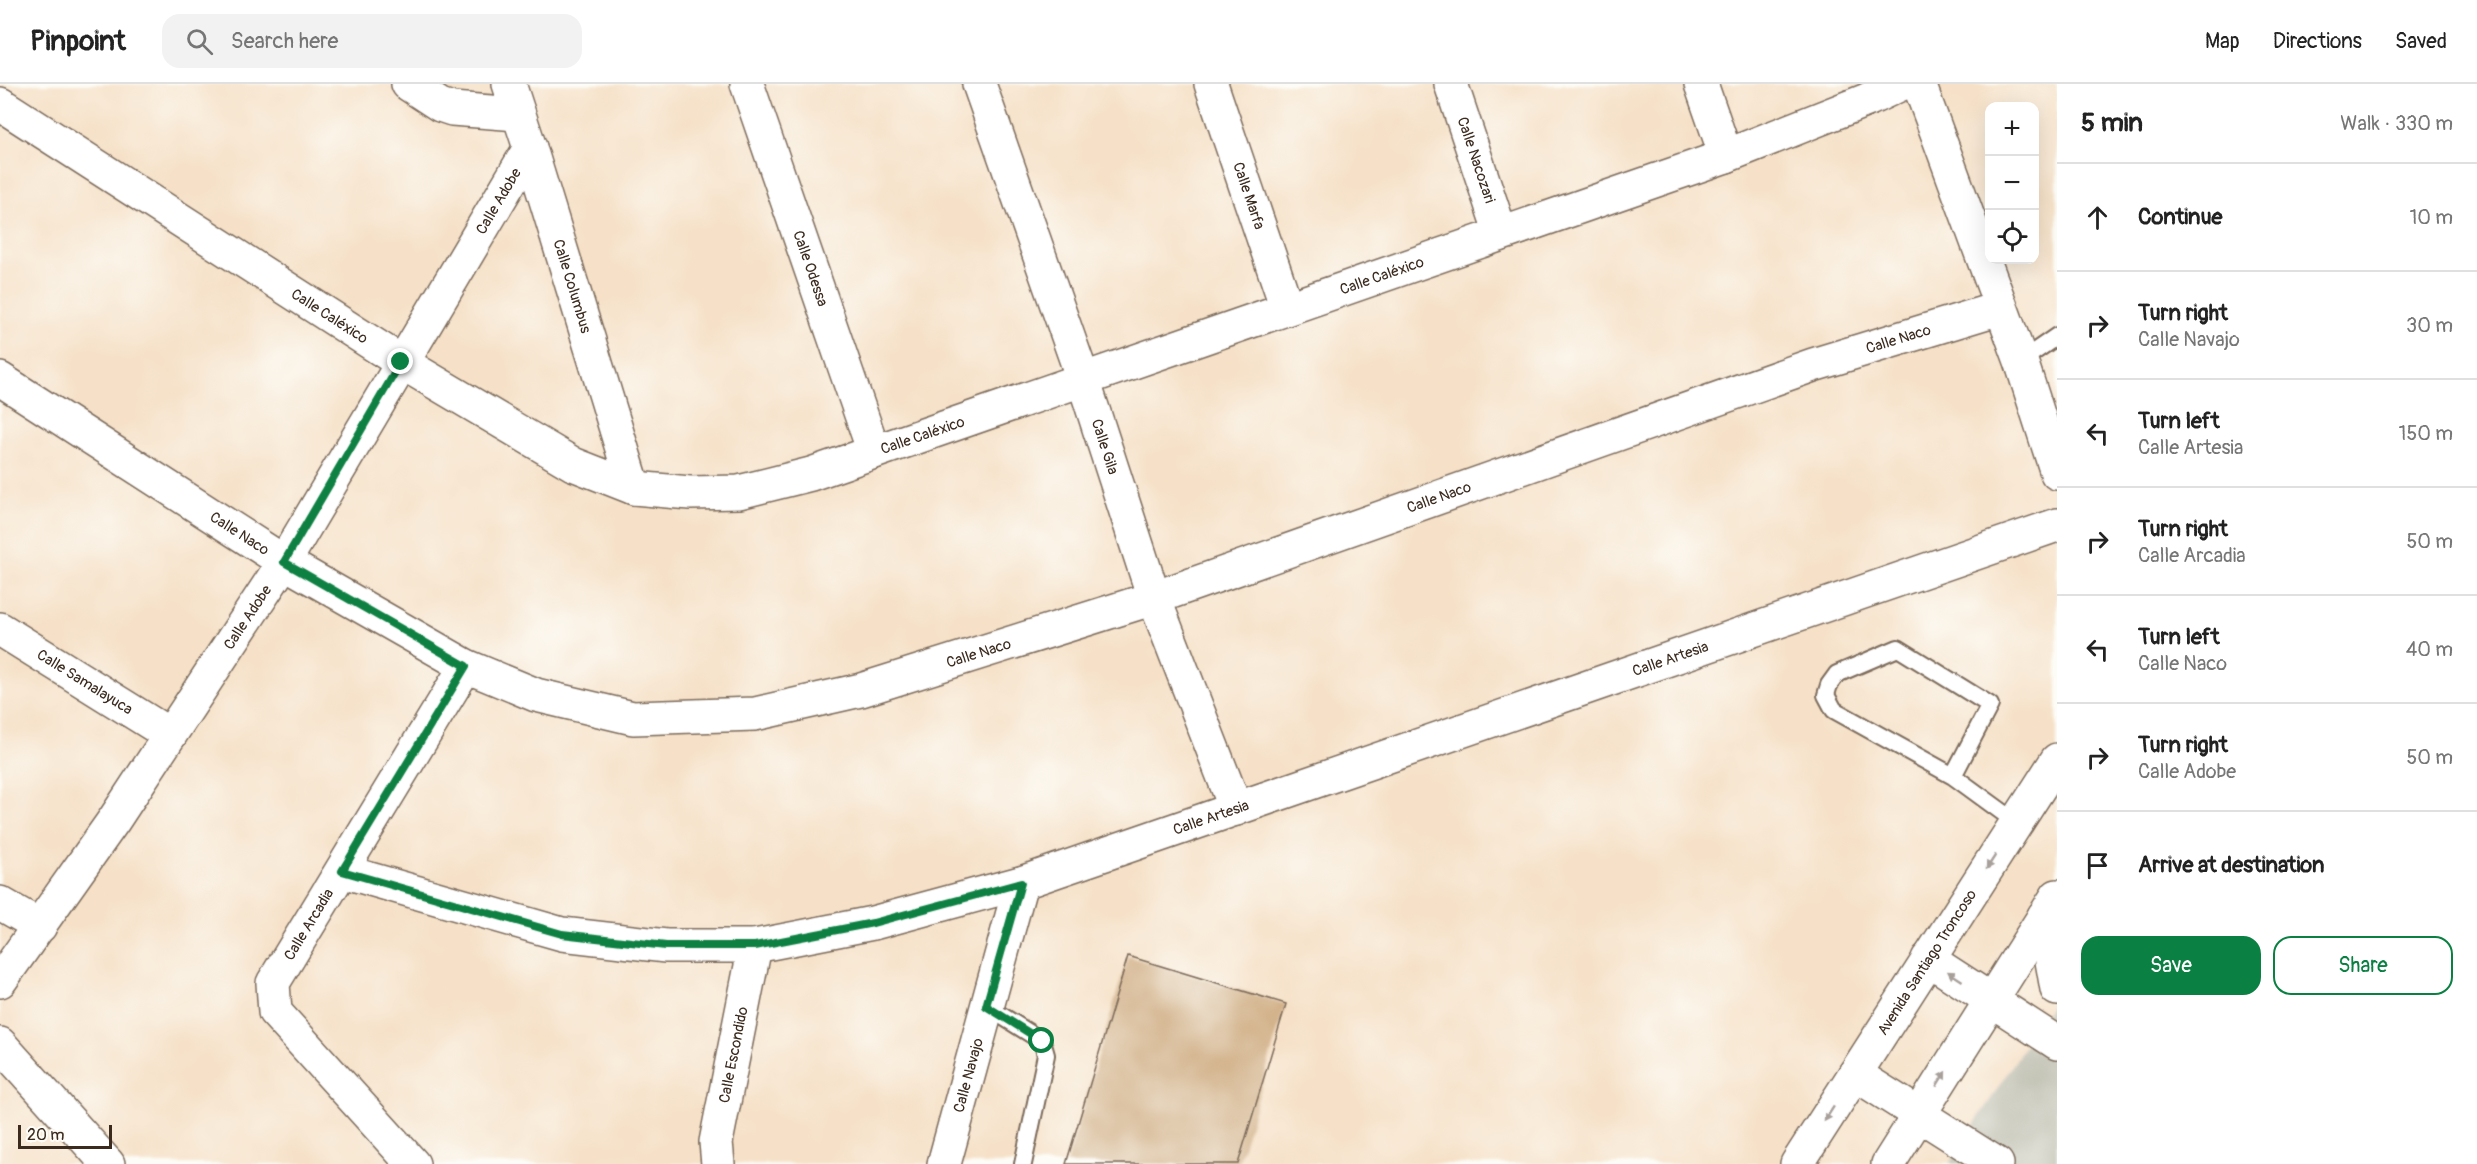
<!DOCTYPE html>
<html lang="en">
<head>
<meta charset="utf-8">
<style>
  body { margin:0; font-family:Pangolin,sans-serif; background:#f2f2f2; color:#222 }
  .controls { position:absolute; right:18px; top:18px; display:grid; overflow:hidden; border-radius:12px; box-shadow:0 6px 24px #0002 }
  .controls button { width:54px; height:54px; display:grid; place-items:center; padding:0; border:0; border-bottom:2px solid #e0e0e0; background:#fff; color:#222; font:30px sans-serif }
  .scale { position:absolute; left:18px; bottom:15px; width:94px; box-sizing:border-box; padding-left:6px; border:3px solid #3b2a1e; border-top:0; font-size:16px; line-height:21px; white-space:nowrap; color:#3b2a1e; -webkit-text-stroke:4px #fdfcf7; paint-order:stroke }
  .stop { position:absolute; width:18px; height:18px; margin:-14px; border:4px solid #0b8043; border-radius:50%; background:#fff }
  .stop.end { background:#0b8043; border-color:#fff; box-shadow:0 2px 6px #0008 }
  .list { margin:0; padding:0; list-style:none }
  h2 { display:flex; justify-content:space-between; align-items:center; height:78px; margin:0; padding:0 24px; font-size:26px }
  h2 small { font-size:20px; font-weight:400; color:#767676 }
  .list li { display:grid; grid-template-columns:39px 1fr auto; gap:18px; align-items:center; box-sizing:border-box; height:108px; padding:0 24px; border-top:2px solid #e0e0e0 }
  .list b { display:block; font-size:22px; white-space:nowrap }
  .list p { margin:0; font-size:20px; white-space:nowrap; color:#767676 }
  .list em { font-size:20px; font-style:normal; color:#767676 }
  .actions { display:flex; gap:12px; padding:18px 24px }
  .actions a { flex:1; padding:14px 0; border:2px solid #0b8043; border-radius:18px; text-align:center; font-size:21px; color:#0b8043 }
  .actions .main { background:#0b8043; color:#fff }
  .icon { flex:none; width:33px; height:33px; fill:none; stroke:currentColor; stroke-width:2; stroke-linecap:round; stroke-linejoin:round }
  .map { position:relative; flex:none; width:2057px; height:1080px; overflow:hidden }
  header { display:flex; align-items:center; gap:36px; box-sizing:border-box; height:84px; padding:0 30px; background:#fff; border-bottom:2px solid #e0e0e0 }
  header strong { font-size:28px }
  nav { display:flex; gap:33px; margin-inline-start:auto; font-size:21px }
  .search { width:420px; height:54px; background:#f2f2f2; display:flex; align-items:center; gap:15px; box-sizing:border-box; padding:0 21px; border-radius:18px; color:#767676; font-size:22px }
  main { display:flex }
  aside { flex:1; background:#fff }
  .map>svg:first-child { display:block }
</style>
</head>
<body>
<header>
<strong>Pinpoint</strong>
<div class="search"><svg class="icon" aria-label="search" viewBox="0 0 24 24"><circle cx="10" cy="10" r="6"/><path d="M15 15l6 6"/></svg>Search here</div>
<nav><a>Map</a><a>Directions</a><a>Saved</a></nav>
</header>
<main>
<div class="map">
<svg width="2057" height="1080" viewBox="0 0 2057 1080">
  <rect width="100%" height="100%" fill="#fdfcf7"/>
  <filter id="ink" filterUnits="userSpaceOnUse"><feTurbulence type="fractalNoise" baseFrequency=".0167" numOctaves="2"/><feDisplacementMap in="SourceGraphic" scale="12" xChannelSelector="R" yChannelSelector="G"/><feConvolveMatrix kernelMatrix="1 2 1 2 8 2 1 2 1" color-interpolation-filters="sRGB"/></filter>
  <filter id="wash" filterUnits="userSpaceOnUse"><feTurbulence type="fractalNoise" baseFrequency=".008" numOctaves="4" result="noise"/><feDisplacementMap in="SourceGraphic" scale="24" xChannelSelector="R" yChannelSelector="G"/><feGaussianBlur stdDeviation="1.35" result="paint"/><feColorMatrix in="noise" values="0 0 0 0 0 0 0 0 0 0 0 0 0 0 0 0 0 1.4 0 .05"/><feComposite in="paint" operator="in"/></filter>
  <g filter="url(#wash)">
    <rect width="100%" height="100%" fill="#f6e1c8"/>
    <path fill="#c5c5b8" d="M2057,912V1080H1949Z"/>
    <g id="blocks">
      <path fill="#d3b38c" d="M1128,872L1286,920L1238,1080H1066Z"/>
    </g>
  </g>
  <g filter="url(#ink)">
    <use href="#blocks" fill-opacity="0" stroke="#7c6a5a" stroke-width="1.5"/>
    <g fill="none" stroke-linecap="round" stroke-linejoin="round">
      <defs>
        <path id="service" d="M2021,277L2057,252
          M1953,692L1990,621L1898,564L1837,590L1829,601L1826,611L1834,626L1953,692L2016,738
          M986,922L1042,957L1046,971L1023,1080"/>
        <g id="minor">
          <path d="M408,0L440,21L452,25L518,30"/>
          <path id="s1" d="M509,0L530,64L634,404"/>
          <path id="s2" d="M747,0L874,368"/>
          <path id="s3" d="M979,0L1083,295L1154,514L1236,725"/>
          <path id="s4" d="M1211,0L1287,224"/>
          <path id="s5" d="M1451,0L1501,150"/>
          <path d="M1701,0L1726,72"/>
          <path d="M1919,0L2021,277L2057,389"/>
          <path id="s6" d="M0,20L401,278L573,380L634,404L690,409L739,408L811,390L1726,72L1867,16L1901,0"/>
          <path id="s7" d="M0,295L284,478L466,582L536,611L633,634L755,630L861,606L1154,514L1813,281L2000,224"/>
          <path id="s8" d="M0,545L170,651"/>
          <path id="s9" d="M342,787L562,850L666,862H755L873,839L1021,799L2057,441"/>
          <path d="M0,819L40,842"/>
          <path d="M1928,875L2057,959"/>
          <path id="s10" d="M0,897L114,736L284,478L530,64"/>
          <path d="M0,960L108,1080"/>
          <path d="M1855,990L1997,1080"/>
          <path id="s11" d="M413,1080L275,928L273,899L466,582"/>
          <path id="s12" d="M718,1080L716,1058L755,862"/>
          <path id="s13" d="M944,1080L1021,799"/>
        </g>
        <g id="secondary">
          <path d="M2044,832L2057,905"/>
          <path id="s14" d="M1797,1080L2057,676"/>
          <path d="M1888,1080L2057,812"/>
        </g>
      </defs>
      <use href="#service" stroke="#7c6a5a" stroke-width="20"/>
      <use href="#minor" stroke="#7c6a5a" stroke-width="36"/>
      <use href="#secondary" stroke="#7c6a5a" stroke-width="36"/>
      <use href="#service" stroke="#fff" stroke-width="16"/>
      <use href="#minor" stroke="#fff" stroke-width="33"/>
      <use href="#secondary" stroke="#fff" stroke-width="33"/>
    </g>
    <defs><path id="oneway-solid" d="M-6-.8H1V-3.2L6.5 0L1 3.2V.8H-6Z" transform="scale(1.5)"/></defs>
    <g fill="#a79f9a">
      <use href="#oneway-solid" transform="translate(1991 778) rotate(123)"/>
      <use href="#oneway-solid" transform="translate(1955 892) rotate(-147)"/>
      <use href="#oneway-solid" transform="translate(1941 995) rotate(-58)"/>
      <use href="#oneway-solid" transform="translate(1829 1030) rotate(123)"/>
    </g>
  </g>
  <g fill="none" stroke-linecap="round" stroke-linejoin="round" filter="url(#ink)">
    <path stroke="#0b8043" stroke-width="8" d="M401,278L284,478L466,582L342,787L562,850L666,862H755L873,839L1021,799L986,922L1042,957"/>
  </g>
  <g text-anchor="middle" stroke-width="6" stroke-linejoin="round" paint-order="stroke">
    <g font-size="15" fill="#3b2a1e" stroke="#fdfcf7">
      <text dy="5" stroke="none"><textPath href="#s5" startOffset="80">Calle Nacozari</textPath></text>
      <text dy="5" stroke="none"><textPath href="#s4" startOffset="118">Calle Marfa</textPath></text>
      <text dy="5" stroke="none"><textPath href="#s10" startOffset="926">Calle Adobe</textPath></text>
      <text dy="5" stroke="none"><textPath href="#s2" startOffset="195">Calle Odessa</textPath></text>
      <text dy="5" stroke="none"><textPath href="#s6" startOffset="1526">Calle Caléxico</textPath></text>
      <text dy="5" stroke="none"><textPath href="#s1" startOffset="212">Calle Columbus</textPath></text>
      <text dy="5" stroke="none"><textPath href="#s6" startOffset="392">Calle Caléxico</textPath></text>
      <text dy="5" stroke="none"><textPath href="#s7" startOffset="2049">Calle Naco</textPath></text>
      <text dy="5" stroke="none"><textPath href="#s6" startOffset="1040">Calle Caléxico</textPath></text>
      <text dy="5" stroke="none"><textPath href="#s3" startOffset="384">Calle Gila</textPath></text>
      <text dy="5" stroke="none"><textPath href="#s7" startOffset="1563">Calle Naco</textPath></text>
      <text dy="5" stroke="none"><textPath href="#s7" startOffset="285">Calle Naco</textPath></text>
      <text dy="5" stroke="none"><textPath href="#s10" startOffset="440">Calle Adobe</textPath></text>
      <text dy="5" stroke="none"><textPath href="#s7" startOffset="1077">Calle Naco</textPath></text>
      <text dy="5" stroke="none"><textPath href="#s9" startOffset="1383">Calle Artesia</textPath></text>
      <text dy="5" stroke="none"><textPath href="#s8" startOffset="100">Calle Samalayuca</textPath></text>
      <text dy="5" stroke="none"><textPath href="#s9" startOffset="897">Calle Artesia</textPath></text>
      <text dy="5" stroke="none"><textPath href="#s11" startOffset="303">Calle Arcadia</textPath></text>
      <text dy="5" stroke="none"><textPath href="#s14" startOffset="240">Avenida Santiago Troncoso</textPath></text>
      <text dy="5" stroke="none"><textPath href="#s12" startOffset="111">Calle Escondido</textPath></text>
      <text dy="5" stroke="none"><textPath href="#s13" startOffset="92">Calle Navajo</textPath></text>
    </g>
  </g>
</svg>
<div class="controls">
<button>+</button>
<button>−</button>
<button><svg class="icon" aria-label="locate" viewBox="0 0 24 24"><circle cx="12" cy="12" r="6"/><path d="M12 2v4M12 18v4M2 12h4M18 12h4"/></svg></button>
</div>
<div class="scale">20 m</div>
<div class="stop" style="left:1042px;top:957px"></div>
<div class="stop end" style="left:401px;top:278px"></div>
</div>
<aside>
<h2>5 min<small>Walk · 330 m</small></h2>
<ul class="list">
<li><svg class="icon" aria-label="ahead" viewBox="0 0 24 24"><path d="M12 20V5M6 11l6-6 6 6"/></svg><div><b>Continue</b></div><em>10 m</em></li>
<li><svg class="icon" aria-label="right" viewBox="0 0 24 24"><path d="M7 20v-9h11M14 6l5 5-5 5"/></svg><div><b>Turn right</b><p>Calle Navajo</p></div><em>30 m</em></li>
<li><svg class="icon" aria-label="left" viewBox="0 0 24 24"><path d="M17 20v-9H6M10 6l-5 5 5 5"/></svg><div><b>Turn left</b><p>Calle Artesia</p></div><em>150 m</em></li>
<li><svg class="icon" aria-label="right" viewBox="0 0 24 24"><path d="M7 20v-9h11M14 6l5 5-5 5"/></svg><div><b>Turn right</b><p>Calle Arcadia</p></div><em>50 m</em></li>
<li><svg class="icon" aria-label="left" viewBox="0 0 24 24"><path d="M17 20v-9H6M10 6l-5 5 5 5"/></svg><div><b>Turn left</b><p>Calle Naco</p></div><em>40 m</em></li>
<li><svg class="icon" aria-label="right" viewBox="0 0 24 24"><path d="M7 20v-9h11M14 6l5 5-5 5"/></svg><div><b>Turn right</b><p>Calle Adobe</p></div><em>50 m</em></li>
<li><svg class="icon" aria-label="arrive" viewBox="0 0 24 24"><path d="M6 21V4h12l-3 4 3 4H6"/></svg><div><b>Arrive at destination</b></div></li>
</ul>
<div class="actions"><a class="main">Save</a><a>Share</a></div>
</aside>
</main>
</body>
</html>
